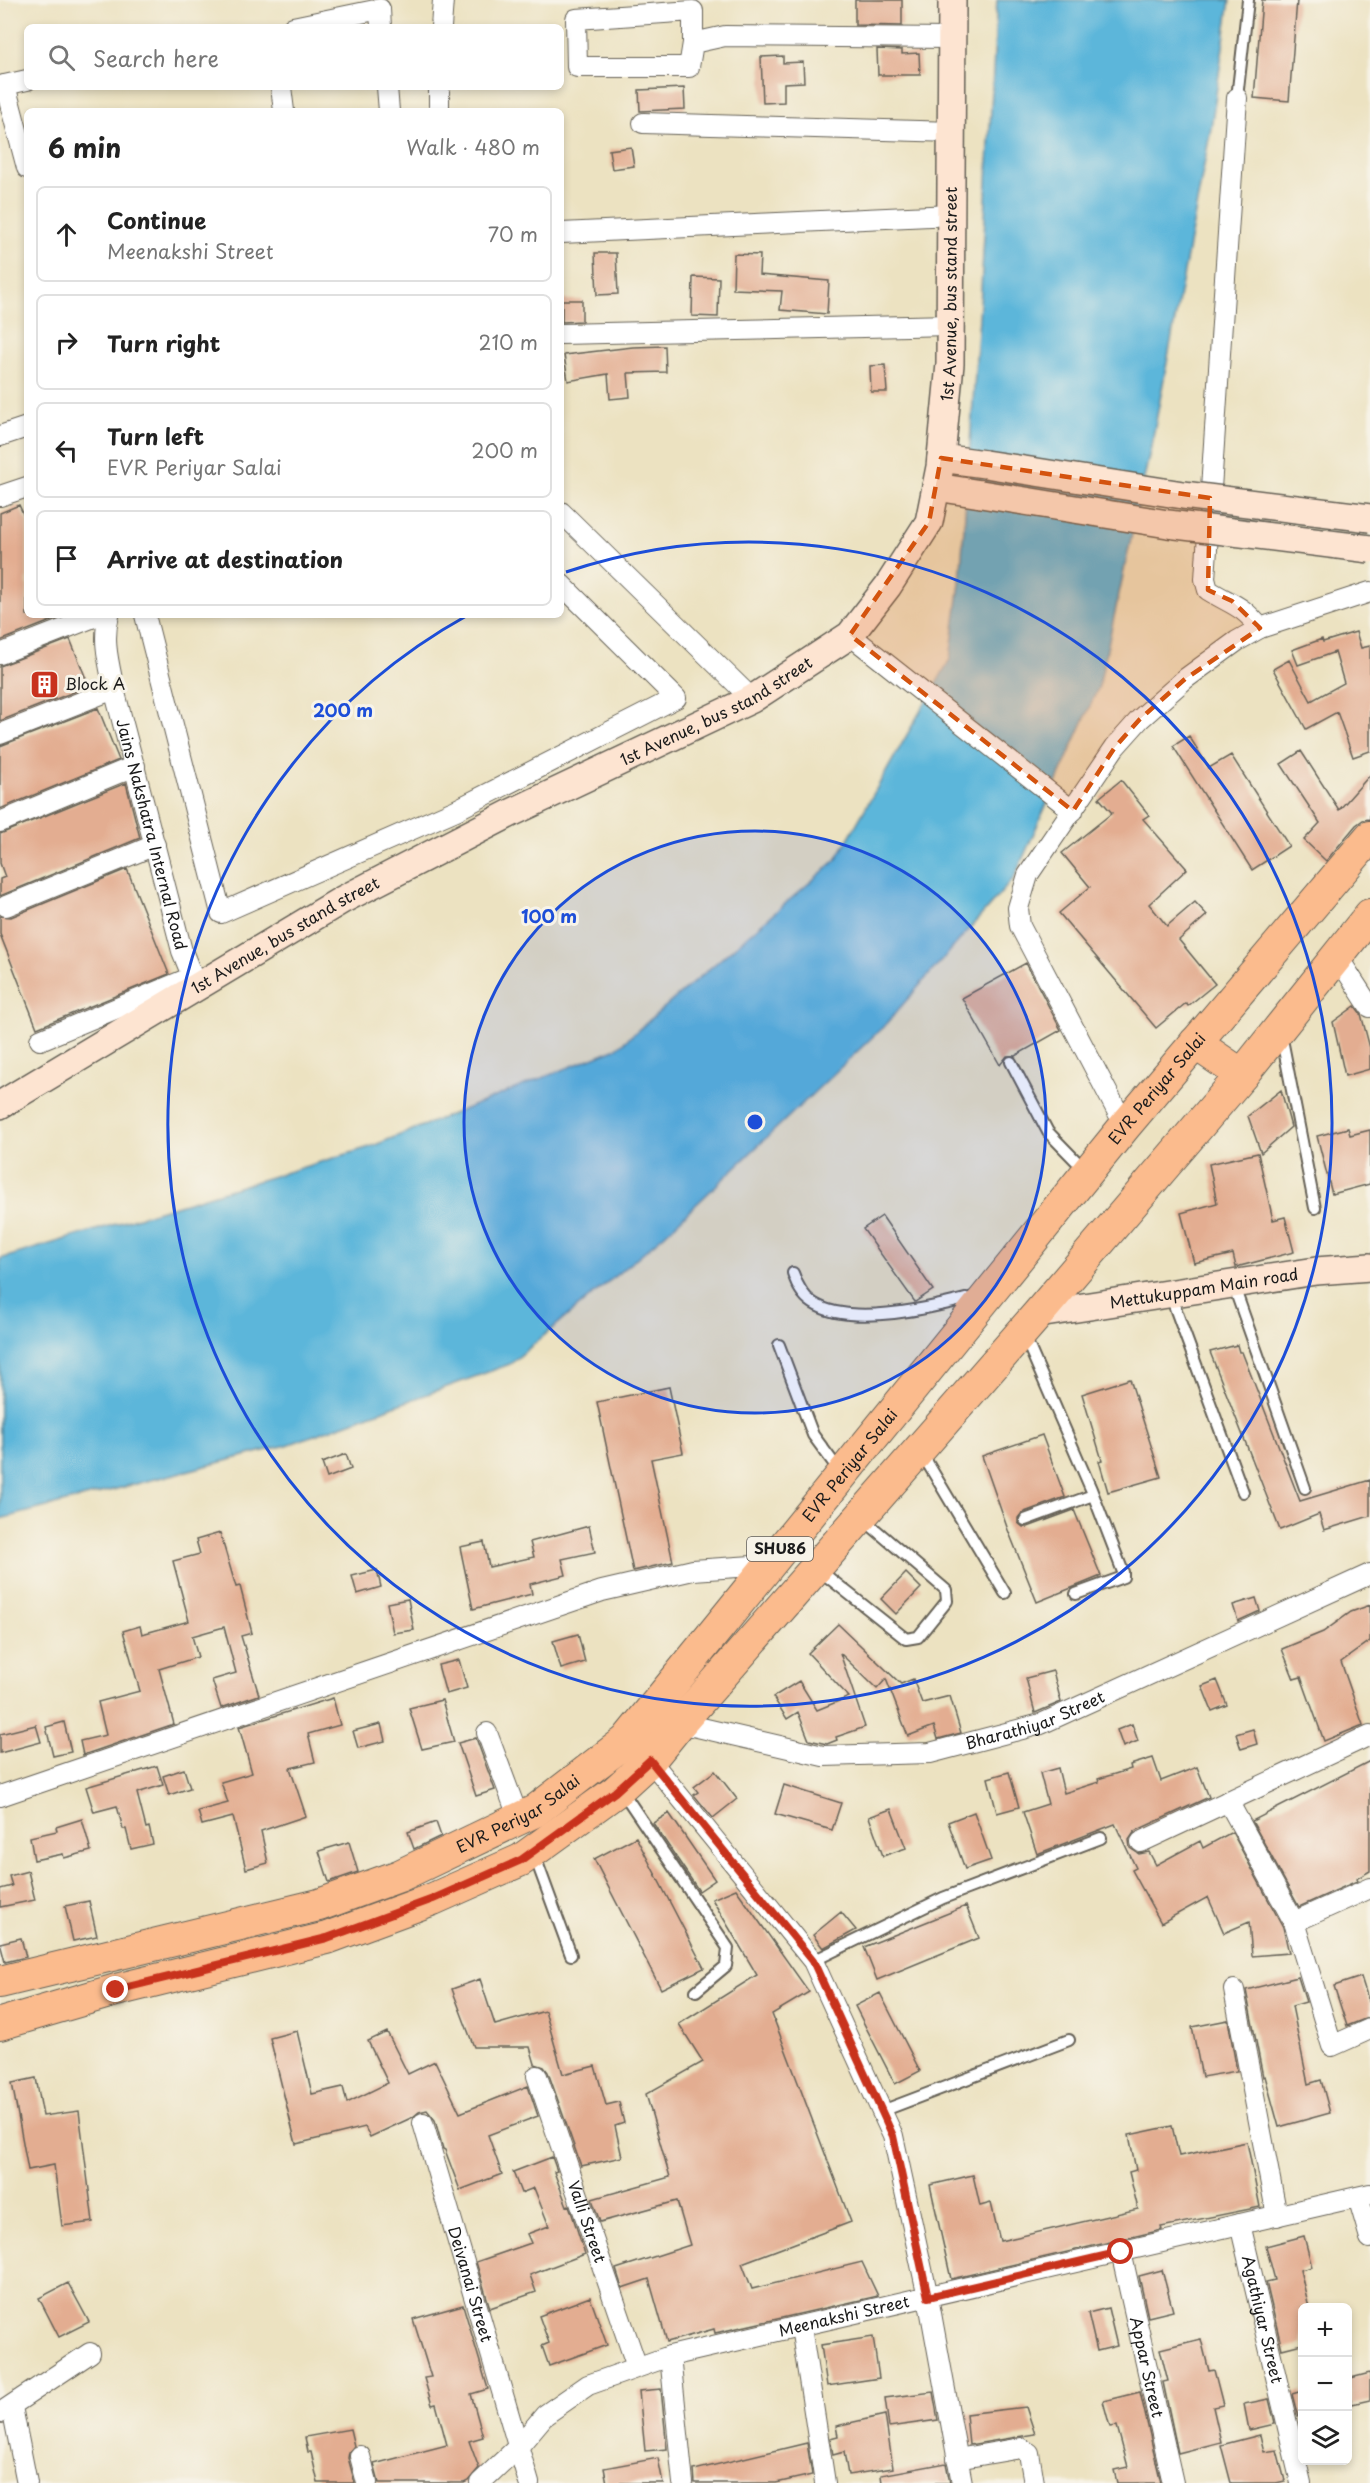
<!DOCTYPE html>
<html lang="en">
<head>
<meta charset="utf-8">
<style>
  body { margin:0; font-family:"Playpen Sans",sans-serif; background:#f2f2f2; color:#222 }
  .controls { position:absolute; right:18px; bottom:18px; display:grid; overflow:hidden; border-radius:9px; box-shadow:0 3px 9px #0003 }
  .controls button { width:54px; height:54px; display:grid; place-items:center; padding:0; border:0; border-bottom:2px solid #e0e0e0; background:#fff; color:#222; font:30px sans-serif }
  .stop { position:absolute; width:18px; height:18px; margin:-14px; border:4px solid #c8321e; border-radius:50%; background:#fff }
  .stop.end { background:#c8321e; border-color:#fff; box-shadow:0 2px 6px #0008 }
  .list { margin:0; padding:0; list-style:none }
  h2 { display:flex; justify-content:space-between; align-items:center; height:78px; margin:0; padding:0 24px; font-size:26px }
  h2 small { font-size:20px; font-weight:400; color:#767676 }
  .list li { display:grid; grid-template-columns:39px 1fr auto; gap:18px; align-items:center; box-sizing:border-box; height:96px; margin:0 12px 12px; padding:0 12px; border:2px solid #e0e0e0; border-radius:9px }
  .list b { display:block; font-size:22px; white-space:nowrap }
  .list p { margin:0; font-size:20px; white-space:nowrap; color:#767676 }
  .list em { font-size:20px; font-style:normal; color:#767676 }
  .icon { flex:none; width:33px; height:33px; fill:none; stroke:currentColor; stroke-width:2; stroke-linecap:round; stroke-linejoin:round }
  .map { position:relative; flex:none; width:1370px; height:2483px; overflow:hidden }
  .search { position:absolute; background:#fff; box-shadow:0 3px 9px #0003; left:24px; top:24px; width:540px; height:66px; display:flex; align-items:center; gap:15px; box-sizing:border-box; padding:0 21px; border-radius:9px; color:#767676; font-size:22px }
  .panel { position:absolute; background:#fff; box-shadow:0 3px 9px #0003; left:24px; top:108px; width:540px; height:510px; border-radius:9px }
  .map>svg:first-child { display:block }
</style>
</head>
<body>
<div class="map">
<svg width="1370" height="2483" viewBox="0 0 1370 2483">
  <rect width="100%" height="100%" fill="#f7f3e8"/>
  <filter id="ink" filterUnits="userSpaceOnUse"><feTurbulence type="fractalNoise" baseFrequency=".0167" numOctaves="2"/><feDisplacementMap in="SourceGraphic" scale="12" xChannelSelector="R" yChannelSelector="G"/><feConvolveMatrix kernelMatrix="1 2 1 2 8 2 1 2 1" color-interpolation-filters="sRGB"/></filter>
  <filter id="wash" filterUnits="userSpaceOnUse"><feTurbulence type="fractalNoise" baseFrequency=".008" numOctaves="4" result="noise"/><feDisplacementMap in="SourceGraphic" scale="24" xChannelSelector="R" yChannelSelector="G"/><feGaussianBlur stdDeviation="1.35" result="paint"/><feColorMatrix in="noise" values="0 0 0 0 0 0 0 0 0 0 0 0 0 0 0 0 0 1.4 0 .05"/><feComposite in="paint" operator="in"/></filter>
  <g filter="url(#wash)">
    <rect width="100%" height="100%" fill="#ece2c1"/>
    <path fill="#5cb6da" stroke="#3c697b" stroke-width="1.5" d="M997,0H1230L1211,128L1153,437L1099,686L1014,878L883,1027L664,1235L510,1364L287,1445L0,1519V1259L370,1147L617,1048L836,860L950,659L960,583L981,290Z"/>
    <g id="blocks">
      <path fill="#e3ad91" d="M855,0H902V26L855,25Z
        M1262,0H1297L1289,101L1254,98Z
        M877,49L902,50V54L919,53L920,75H878Z
        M783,56V63L803,62L804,82L784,83V102L763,103L761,57Z
        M684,88L685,109L640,111L639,90Z
        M631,147L634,166L612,169L609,150Z
        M595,253H616L618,294L597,295Z
        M734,254L760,255L759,275L829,281L827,314L780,310L782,291L733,289Z
        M693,277L719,278L718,317L692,316Z
        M562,300H582V321L562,322Z
        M665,346L666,372L628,373L630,397L610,399L608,374L568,381L564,355L633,347Z
        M885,365L887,392H871L870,366Z
        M19,505L27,522V615H61V617L0,641V513Z
        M1356,632L1361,648L1370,646V751L1353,757L1337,712L1306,729L1273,669L1289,660L1311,701L1344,683L1335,652L1298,665L1292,650L1322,639L1323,642Z
        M70,639L89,686L0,721V666Z
        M98,708L119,760L0,809V746Z
        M1189,736L1209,768L1231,755L1289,846L1252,870L1173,746Z
        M1301,751L1339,810L1370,775V819L1363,820L1356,825L1326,861L1304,840L1320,823L1281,764Z
        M1121,780L1149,815L1143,819L1187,869L1149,904L1167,926L1195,902L1207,915L1179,940L1215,984L1188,1006L1186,1003L1156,1028L1059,913L1090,887L1062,853L1112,813L1099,798Z
        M126,783L140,838L0,896V879L5,877L0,863V834Z
        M127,869L169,974L37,1028L0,934V916L11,917Z
        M1026,963L1061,1030L1015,1056H1007L1000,1065L962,998Z
        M1355,1006L1361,1014L1370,1048V1069L1345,1076L1333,1022Z
        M1281,1090L1291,1127L1261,1153L1248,1116Z
        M1348,1128L1350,1135L1370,1130V1184L1332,1194L1317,1136Z
        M1258,1153L1273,1220L1285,1217L1294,1252L1236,1267L1233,1254L1194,1263L1181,1213L1217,1203L1209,1164Z
        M882,1216L933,1290L915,1302L863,1229Z
        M1237,1345L1239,1352H1242L1300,1501L1370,1480V1516L1324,1530L1319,1514L1280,1530L1210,1352Z
        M1130,1379L1161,1477L1108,1492L1099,1461L1102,1460L1082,1394Z
        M669,1387L683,1453L651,1459L673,1562L633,1571L597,1402Z
        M1042,1435L1065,1497L1022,1513L1018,1518V1523L1023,1527H1028L1074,1510L1101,1576L1037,1602L1008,1530L982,1456Z
        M346,1454L351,1469L327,1478L322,1463Z
        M589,1526L595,1552L562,1559L566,1575L530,1584L532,1594L473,1609L460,1547L484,1542L489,1567L534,1557L530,1542Z
        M220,1533L236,1587L240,1586L252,1633L241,1636L259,1695L221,1708L212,1680L236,1673L224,1627L192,1636L198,1657L159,1669L174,1724L83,1755L80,1741L106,1735L98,1702L140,1691L123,1631L140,1626L142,1634L189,1621L173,1561L200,1554L196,1540Z
        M377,1570L381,1587L357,1594L352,1576Z
        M906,1573L921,1588L896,1614L881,1599Z
        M1256,1598L1260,1611L1238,1621L1233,1605Z
        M408,1599L414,1630L393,1633L387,1603Z
        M1370,1605V1641L1341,1662L1363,1725L1324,1741L1301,1677L1294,1679L1282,1649L1323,1632L1351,1612Z
        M838,1624L901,1684L913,1679L922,1703L950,1696L961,1733L938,1739L934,1726L908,1736L886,1679L877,1689L840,1653L865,1727L836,1737L837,1740L827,1744L809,1740L798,1712L787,1719L773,1697L799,1681L817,1710L849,1697L808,1653Z
        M578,1634L585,1662L561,1669L553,1641Z
        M459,1660L467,1688L446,1694L438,1665Z
        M1053,1671L1061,1702L1035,1713L1026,1678Z
        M1217,1680L1227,1705L1212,1711L1202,1686Z
        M333,1698L340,1725L308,1734L315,1762L290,1768L306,1816L261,1831L268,1863L246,1869L233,1817L202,1825L198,1811L228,1803L221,1782L252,1773L239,1727Z
        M442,1700L454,1742L422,1749L409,1708Z
        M64,1722L71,1752L53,1756L46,1727Z
        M381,1724L385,1741L358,1748L353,1731Z
        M1132,1724L1138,1741L1123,1747L1117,1730Z
        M36,1725L41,1742L0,1753V1734Z
        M1253,1729L1257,1744L1241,1749L1236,1734Z
        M476,1738L495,1790L476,1796L458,1743Z
        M1153,1758L1161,1781L1197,1767L1209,1797L1135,1831L1129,1840L1130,1848L1139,1854L1149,1852L1156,1865L1200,1841L1203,1848L1232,1832L1283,1927L1289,1953L1252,1956L1249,1922L1224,1933L1208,1897L1161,1923L1132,1870L1136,1868L1115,1824L1037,1854L1023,1812L1048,1804L1040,1773L1058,1768L1064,1793L1099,1782L1098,1779L1131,1769L1130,1765Z
        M1370,1761V1871L1356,1879L1357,1881L1299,1907L1252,1821Z
        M157,1766L163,1785L137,1793L146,1828L149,1827L153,1844L131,1849L126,1829H123L117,1806L94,1812L86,1787Z
        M184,1769L190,1788L169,1795L163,1776Z
        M715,1771L737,1799L713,1818L694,1795L698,1792L694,1787Z
        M1009,1772L1019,1807L997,1813L988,1778Z
        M784,1785L841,1803L832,1830L775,1814Z
        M891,1809L906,1848L883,1856L869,1817Z
        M974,1812L991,1860L965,1869L948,1822Z
        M669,1813L715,1880L699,1891L653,1823Z
        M82,1819L91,1851L64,1858L63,1854L34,1860L30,1837L57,1831L56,1827Z
        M436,1822L441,1836L414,1849L408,1832Z
        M636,1837L704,1968L661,1989L594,1859Z
        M349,1842L358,1872L329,1882L319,1851Z
        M28,1871L35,1900L0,1907V1889L12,1886L9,1876Z
        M736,1889L809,1992L772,2014L851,2222L742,2263L752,2289L862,2262L878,2296L715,2333L714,2329L667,2342L649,2279L622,2288L616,2269L690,2245L677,2201L600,2222L592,2199L670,2177L646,2094L703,2062L679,2024L757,1975L712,1899Z
        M89,1901L97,1936L73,1941L65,1906Z
        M966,1906L979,1938L877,1980L864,1947Z
        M841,1912L856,1930L823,1948L813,1935Z
        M21,1938L26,1957L5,1962L0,1943Z
        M1298,1977L1306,2002L1292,2006L1308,2084L1321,2080L1330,2113L1279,2127L1265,2076L1263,2077L1246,1990Z
        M1361,1977L1370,2005V2017L1347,2026L1334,1986Z
        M480,1979L495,2025L545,2011L563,2074L595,2066L606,2105L619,2102L624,2123L615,2126L622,2157L581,2166L548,2072L544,2067L535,2064L530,2047H474L452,1989Z
        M880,1993L920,2071L895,2084L855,2006Z
        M1228,2020L1237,2071L1202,2077L1192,2027Z
        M297,2031L312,2094L343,2087L347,2103L388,2083L368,2041L387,2032L408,2074L435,2061L460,2113L528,2086L538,2116L488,2135L502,2174L460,2190L445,2150L443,2149L435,2120L427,2110L419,2112L413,2117L370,2137L365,2127L296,2144L270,2038Z
        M36,2078L43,2116L79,2111L93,2222L62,2226L54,2165L28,2170L12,2083Z
        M1172,2126L1179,2156L1247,2142L1260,2207L1161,2227L1162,2230L951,2279L930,2185L973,2175L980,2206L991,2203L1000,2241L1138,2209L1129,2172L1136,2170L1129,2135Z
        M552,2157L557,2171L554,2172L567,2206L569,2205L585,2254L530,2275L536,2292L490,2308L476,2262L531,2243L527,2234L549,2226L534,2188L521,2193L513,2172Z
        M1304,2236L1312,2267L1300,2270L1309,2307H1302V2344L1282,2349L1266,2282L1275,2280L1266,2246Z
        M1162,2270L1173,2311L1148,2317L1139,2276Z
        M68,2283L89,2322L59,2337L39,2298Z
        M590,2297L607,2345L549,2366L542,2346L549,2343L539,2316Z
        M463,2305L488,2389L471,2394L483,2437L469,2441L479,2468L468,2481L464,2483H379L374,2464L447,2445L436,2404L432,2405L424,2378L431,2377L413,2319Z
        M1108,2308L1117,2346L1097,2351L1088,2313Z
        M873,2337L879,2378L827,2386L821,2345Z
        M1201,2339L1209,2371L1214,2370L1223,2405L1213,2407L1221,2442L1178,2453L1163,2382L1168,2381L1160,2349Z
        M1370,2373V2400L1352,2404L1347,2379Z
        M661,2389L667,2449L645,2451L639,2391Z
        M1302,2391V2415L1298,2417L1292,2394Z
        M933,2392L938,2420L889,2427L885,2398Z
        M1140,2392L1161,2483H1117L1114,2470L1128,2467L1117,2426L1110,2427L1103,2401Z
        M1269,2399L1275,2424L1249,2430L1244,2404Z
        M1026,2407L1035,2434L969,2445L966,2414Z
        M885,2415L893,2468L848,2475L844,2452L833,2455L830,2438L838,2436L836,2426Z
        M350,2429L354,2446L349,2452L348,2458L355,2483H318L311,2452H308L305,2437Z
        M1260,2435L1264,2452L1277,2450L1285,2481L1276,2483H1231L1221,2445Z
        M807,2443L812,2475L776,2483H695L694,2470Z
        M658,2458L663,2483H607L604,2468Z
        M946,2463L950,2483H882L881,2475Z"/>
    </g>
  </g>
  <g filter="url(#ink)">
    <use href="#blocks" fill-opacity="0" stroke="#656156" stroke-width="1.5"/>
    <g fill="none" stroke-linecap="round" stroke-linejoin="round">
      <defs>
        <path id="lane" d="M1237,98L1248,0
          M1281,1034L1315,1208
          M1011,1062L1048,1132L1085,1170
          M793,1273C797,1285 802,1296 813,1303C851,1328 936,1307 977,1296
          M1233,1284L1305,1488
          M1170,1294L1243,1492
          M1024,1335L1091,1489L1123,1572V1577L1076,1594
          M779,1345L813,1435L841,1473
          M921,1452L1005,1593
          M1025,1520L1093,1495
          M819,1570L906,1639L918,1637L947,1601L946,1590L863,1519
          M622,1791L728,1948L726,1966L696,1991
          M534,1854L571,1955
          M813,1961L943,1898L1101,1838
          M882,2111L1069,2040"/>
        <g id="street">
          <path d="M293,27L380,9L381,27"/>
          <path d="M441,27L443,0"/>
          <path d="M693,43V11L576,19L577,67H689L693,43L725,36L951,38"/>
          <path d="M5,85L27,168"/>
          <path d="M0,86L27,80"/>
          <path d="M281,87L284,111"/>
          <path d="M387,87L389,111"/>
          <path d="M1237,98L1205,579L1208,590C1232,605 1241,604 1260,628"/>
          <path d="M439,111V87"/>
          <path d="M643,123L953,132"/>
          <path d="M561,233L952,215"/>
          <path d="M561,334L951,325"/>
          <path d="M0,436L27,427"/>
          <path d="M0,496L27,487"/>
          <path d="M561,512L752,699"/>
          <path id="s1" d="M109,615C102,641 109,663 114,689L182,951L197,988"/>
          <path d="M145,615L221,913L456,810L676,698L561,584"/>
          <path d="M850,635L1073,811"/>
          <path d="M0,654L99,615"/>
          <path d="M0,734L114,689"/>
          <path d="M0,822L135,766"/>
          <path d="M6,906L155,845"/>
          <path d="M1337,956L1370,1007"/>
          <path d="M40,1040L192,977"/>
          <path d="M1125,1126L1020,926L1018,908L1028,875L1115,747L1140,719L1185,679L1237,641L1260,628L1370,592"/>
          <path id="s2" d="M680,1723L823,1756L930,1753L1041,1724L1370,1574"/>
          <path d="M487,1733L519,1819"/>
          <path d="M642,1754L650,1760L813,1961L893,2136L928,2297L962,2483"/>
          <path d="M0,1796L602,1591L693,1570L767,1565"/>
          <path d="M1228,1801L1294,1922L1332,2046L1370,2029"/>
          <path d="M1141,1842L1370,1735"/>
          <path d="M1294,1922L1370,1888"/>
          <path d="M1234,1990L1277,2216"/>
          <path id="s3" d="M537,2076L637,2367"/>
          <path id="s4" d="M423,2123L529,2483"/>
          <path d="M1358,2197L1370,2238"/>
          <path id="s5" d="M1240,2224L1301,2483"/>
          <path id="s6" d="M1121,2252L1173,2483"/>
          <path d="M801,2327L825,2483"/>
          <path d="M670,2356L683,2483"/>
          <path d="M12,2407L27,2483"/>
          <path d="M0,2413L90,2353"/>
          <path d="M360,2456L367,2483"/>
          <path d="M957,2459L1021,2448L1029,2453L1034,2483"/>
          <path id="s7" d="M480,2483L518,2447L545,2415L588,2385L670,2356L1370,2194"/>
        </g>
        <g id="secondary">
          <path d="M941,458L985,464"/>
          <path d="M936,487L981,494"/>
          <path id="s8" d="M0,1105L342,900L511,813L752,699L850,635L888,586L929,522L940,467L950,364L952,0"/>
          <path id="s9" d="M1038,1314L1316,1271L1370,1267"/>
        </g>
        <g id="primary">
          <path d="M1195,1043L1242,1075"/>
          <path id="s10" d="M0,1982L319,1905L399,1876L535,1811L626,1741L1125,1126L1370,837"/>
          <path d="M0,2024L116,1990L327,1938L433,1899L521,1860L615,1792L650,1760L680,1723L1038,1314L1242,1075L1370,915"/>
        </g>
      </defs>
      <use href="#lane" stroke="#656156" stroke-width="14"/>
      <use href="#street" stroke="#656156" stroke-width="22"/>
      <use href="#secondary" stroke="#656156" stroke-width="30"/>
      <use href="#primary" stroke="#656156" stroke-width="34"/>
      <use href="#lane" stroke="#fff" stroke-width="10"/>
      <use href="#street" stroke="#fff" stroke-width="20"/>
      <use href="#secondary" stroke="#fde4d1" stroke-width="27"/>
      <use href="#primary" stroke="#fbbb8d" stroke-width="32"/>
      <defs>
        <path id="secondary-bridge" d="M985,464L1183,495L1370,518
          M981,494L1168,524L1370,549"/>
      </defs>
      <use href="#secondary-bridge" stroke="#656156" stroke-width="30" stroke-linecap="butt"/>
      <use href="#secondary-bridge" stroke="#fde4d1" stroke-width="27"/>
    </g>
  </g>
  <g fill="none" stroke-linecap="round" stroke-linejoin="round" filter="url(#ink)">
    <path stroke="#c8321e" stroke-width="8" d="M116,1990L327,1938L433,1899L521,1860L615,1792L650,1760L813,1961L893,2136L928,2297L1121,2252"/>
  </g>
  <path fill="#d4530e" fill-opacity="0.2" stroke="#d4530e" stroke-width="4.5" stroke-dasharray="12 8" stroke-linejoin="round" d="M941,458L1210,498L1208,590L1232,601L1260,628L1185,679L1140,719L1115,747L1073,811L850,635L929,522Z"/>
  <circle cx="755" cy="1122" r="291" fill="#1d4ed8" fill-opacity=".12"/>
  <g fill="none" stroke="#1d4ed8" stroke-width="3">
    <circle cx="755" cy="1122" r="291"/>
    <path d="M566 572A582 582 0 1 1 468 615"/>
  </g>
  <defs>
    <symbol id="building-square" viewBox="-11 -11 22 22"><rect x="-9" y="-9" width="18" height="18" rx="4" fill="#c8321e" stroke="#f7f3e8"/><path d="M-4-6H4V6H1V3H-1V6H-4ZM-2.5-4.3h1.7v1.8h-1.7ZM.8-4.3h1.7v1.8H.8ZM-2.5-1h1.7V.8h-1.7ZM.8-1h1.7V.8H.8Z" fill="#fff"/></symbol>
  </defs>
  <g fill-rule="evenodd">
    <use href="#building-square" x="28" y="668" width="33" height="33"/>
  </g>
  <g text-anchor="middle" stroke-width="6" stroke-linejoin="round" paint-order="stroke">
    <rect fill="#f7f3e8" stroke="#5e5c59" stroke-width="1.5" x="747" y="1537" width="66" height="24" rx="4.5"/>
    <g font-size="15" font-weight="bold" fill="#1c1c1c">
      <text x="780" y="1554">SHU86</text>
    </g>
    <g font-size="16" fill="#1c1c1c" stroke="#f7f3e8">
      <text dy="6" stroke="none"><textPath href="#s8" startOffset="1340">1st Avenue, bus stand street</textPath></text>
      <text dy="6" stroke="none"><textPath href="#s8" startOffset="818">1st Avenue, bus stand street</textPath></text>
      <text dy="6" stroke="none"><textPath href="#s1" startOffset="225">Jains Nakshatra Internal Road</textPath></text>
      <text dy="6" stroke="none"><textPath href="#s8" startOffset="332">1st Avenue, bus stand street</textPath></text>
      <text dy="6" stroke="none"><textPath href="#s10" startOffset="1520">EVR Periyar Salai</textPath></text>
      <text dy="6" stroke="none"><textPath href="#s9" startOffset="168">Mettukuppam Main road</textPath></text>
      <text dy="6" stroke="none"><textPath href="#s10" startOffset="1034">EVR Periyar Salai</textPath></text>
      <text dy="6" stroke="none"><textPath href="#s2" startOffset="364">Bharathiyar Street</textPath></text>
      <text dy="6" stroke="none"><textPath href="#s10" startOffset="548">EVR Periyar Salai</textPath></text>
      <text dy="6" stroke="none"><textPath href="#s3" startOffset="154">Valli Street</textPath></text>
      <text dy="6" stroke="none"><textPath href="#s4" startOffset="168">Deivanai Street</textPath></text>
      <text dy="6" stroke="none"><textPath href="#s7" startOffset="412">Meenakshi Street</textPath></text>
      <text dy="6" stroke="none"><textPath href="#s5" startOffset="98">Agathiyar Street</textPath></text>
      <text dy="6" stroke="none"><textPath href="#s6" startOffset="118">Appar Street</textPath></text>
    </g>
    <g font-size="16" fill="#1c1c1c" stroke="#f7f3e8" text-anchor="start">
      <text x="65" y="690">Block A</text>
    </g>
  </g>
  <circle cx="755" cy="1122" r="9" fill="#1d4ed8" stroke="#f7f3e8" stroke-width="3"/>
  <g font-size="18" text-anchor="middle" font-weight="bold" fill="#1d4ed8" stroke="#f7f3e8" stroke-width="6" stroke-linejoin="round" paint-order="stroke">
    <text x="343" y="717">200 m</text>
    <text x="549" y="923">100 m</text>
  </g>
</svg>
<div class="controls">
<button>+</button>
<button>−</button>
<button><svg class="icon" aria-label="layers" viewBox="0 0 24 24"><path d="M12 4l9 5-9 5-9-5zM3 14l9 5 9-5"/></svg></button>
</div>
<div class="stop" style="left:1121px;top:2252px"></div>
<div class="stop end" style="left:116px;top:1990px"></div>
<div class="search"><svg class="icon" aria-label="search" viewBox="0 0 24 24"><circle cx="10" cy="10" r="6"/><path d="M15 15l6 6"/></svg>Search here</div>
<section class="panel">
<h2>6 min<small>Walk · 480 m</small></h2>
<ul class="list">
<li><svg class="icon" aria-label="ahead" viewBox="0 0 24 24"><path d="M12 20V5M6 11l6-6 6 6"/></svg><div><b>Continue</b><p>Meenakshi Street</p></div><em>70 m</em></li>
<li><svg class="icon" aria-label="right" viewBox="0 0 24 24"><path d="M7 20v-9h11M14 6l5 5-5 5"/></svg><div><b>Turn right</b></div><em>210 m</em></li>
<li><svg class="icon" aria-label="left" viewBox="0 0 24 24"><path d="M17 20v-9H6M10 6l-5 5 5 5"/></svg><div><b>Turn left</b><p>EVR Periyar Salai</p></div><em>200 m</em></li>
<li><svg class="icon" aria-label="arrive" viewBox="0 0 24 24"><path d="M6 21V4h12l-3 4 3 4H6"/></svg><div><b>Arrive at destination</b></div></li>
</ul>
</section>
</div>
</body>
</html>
